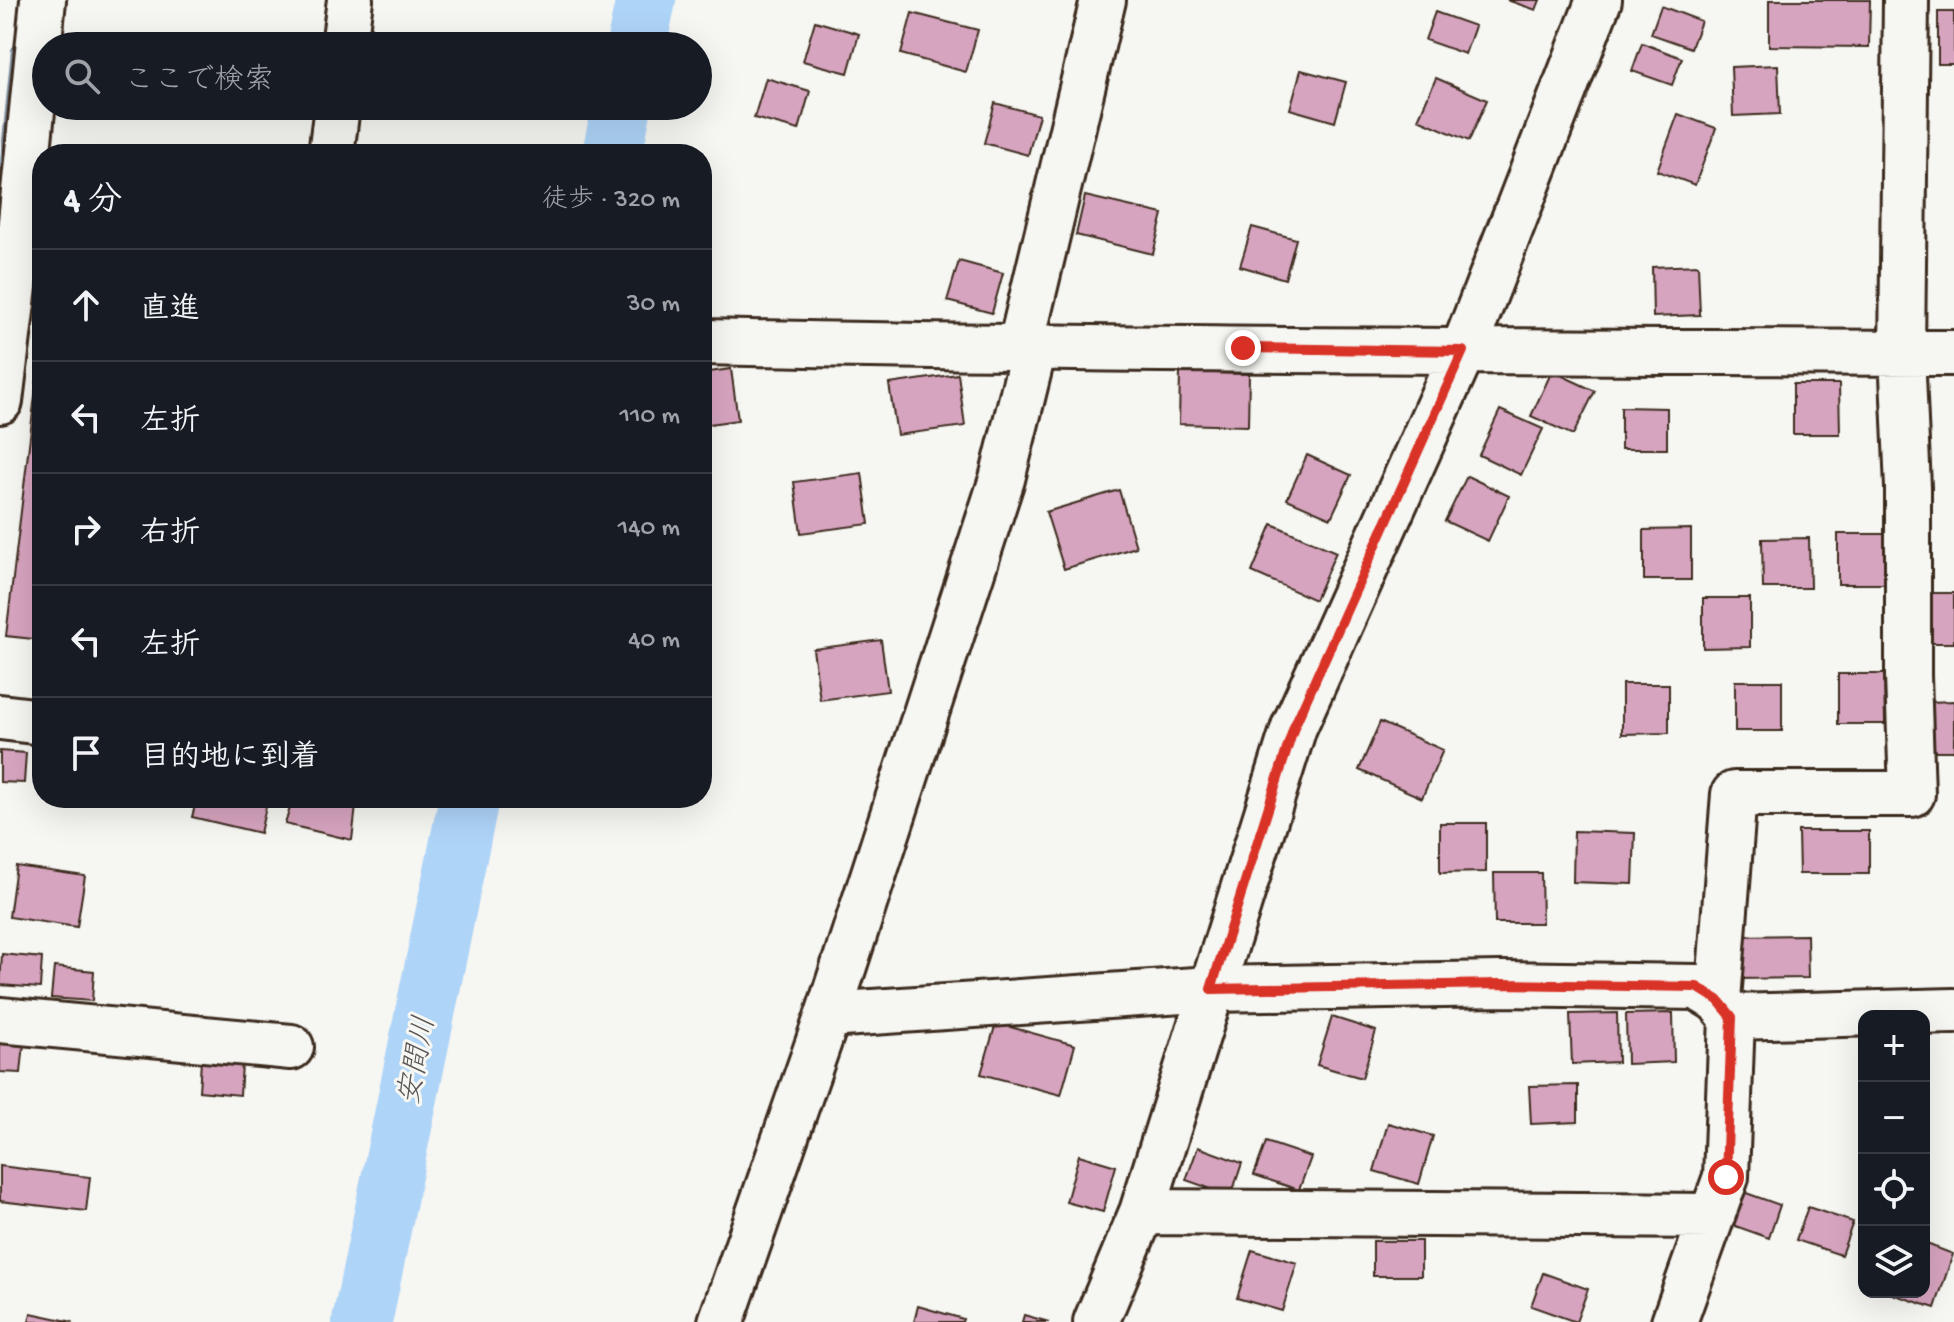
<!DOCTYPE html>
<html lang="ja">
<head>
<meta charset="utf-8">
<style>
  body { margin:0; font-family:"Gochi Hand","Klee One",sans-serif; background:#242831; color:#f1f3f6 }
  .controls { position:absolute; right:24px; bottom:24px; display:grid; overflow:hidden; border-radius:16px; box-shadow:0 8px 32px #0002 }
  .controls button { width:72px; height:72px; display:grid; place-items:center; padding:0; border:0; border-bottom:2px solid #363941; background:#171b24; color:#f1f3f6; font:40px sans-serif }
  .stop { position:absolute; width:24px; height:24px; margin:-18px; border:6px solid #d93025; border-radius:50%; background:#fff }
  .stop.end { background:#d93025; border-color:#fff; box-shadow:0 2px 8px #0008 }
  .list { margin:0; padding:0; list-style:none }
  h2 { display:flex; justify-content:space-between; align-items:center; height:104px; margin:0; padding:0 32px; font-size:34px }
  h2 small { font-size:26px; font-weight:400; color:#9ea1a6 }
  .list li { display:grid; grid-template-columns:52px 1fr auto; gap:24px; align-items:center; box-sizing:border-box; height:112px; padding:0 32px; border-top:2px solid #363941 }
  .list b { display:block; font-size:30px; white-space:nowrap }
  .list em { font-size:26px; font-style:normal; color:#9ea1a6 }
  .icon { flex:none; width:44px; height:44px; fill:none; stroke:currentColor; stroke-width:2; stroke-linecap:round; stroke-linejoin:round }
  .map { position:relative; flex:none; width:1954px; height:1322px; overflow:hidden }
  .search { position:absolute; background:#171b24; box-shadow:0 8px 32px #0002; left:32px; top:32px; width:680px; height:88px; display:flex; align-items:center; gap:20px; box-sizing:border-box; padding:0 28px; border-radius:44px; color:#9ea1a6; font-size:30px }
  .panel { position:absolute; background:#171b24; box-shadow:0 8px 32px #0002; left:32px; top:144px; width:680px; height:664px; border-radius:32px }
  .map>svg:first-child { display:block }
</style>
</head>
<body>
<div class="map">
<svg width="1954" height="1322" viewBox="0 0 1954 1322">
  <rect width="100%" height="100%" fill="#f6f6f2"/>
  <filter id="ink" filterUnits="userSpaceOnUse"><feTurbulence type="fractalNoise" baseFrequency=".0125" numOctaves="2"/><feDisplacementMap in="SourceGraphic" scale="16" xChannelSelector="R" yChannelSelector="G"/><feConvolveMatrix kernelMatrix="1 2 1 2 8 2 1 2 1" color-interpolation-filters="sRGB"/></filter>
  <g filter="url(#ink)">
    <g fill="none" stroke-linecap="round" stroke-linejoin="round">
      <path stroke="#8090a1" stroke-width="10" d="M0,210L16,50"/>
      <path stroke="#aed4f8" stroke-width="60" d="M636,46L646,0
        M612,154L622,106
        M362,1322L469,798"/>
    </g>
    <path fill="#d7a4bf" stroke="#3b2a1e" stroke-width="2" d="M1507,0H1540L1536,10Z
      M1769,0H1870L1869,47L1769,46Z
      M1661,6L1701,21L1691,48L1651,34Z
      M1435,12L1475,26L1465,54L1425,40Z
      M1938,12H1954V64H1938Z
      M912,13L978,30L966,72L901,54Z
      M815,21L859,34L848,73L803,61Z
      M1642,43L1682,58L1672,85L1632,71Z
      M1778,65L1780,114L1733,116L1731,67Z
      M1301,70L1346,82L1335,122L1290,109Z
      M766,78L810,91L799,130L754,118Z
      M1436,78L1487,100L1469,141L1418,119Z
      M995,103L1039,115L1028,155L984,143Z
      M1678,114L1716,128L1695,185L1657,171Z
      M1085,196L1163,214L1153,254L1076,235Z
      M1252,227L1296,239L1285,279L1240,266Z
      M959,261L1003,273L992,313L947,301Z
      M1698,265L1700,315L1653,317L1652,267Z
      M42,337V640L6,636Z
      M731,369L738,420L702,425V373Z
      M1552,371L1595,391L1573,435L1531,416Z
      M1180,372L1249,374L1248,426L1179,424Z
      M958,374L965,426L897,435L889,384Z
      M1793,384H1839L1840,434H1793Z
      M1621,407L1667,408V449H1621Z
      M1500,410L1543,429L1521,475L1479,455Z
      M1307,455L1351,475L1331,518L1287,499Z
      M862,473L869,524L801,533L794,482Z
      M1467,476L1509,496L1488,541L1445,521Z
      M1119,490L1136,547L1064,569L1046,512Z
      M1272,524L1336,552L1315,600L1252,572Z
      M1691,529V580H1644V530Z
      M1838,534H1884L1885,584H1838Z
      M1809,538L1810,588H1763L1762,539Z
      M1922,593H1954V643H1922Z
      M1703,598H1750V647L1703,648Z
      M881,640L888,691L820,700L813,649Z
      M1838,674H1884L1885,724H1838Z
      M1735,681H1782V731H1735Z
      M1622,684H1669V733L1622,734Z
      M1954,701V751H1929V702Z
      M1380,722L1443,750L1422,798L1359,770Z
      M0,751L26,753L24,783L0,782Z
      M197,798H268L260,833L192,817Z
      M293,798H320L356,806L352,840L285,824Z
      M1440,823H1486V872L1440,873Z
      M1574,831L1635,833L1633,884L1573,882Z
      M1798,831H1869V874H1799Z
      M16,866L85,876L77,927L9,917Z
      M1494,873H1541L1542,923H1495Z
      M1807,935L1808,978L1737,979V936Z
      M2,954L42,958L40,988L0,985Z
      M54,967L94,971L92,1001L51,998Z
      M1617,1013L1618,1062L1572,1064L1570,1014Z
      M1673,1013L1674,1062L1627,1064L1626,1014Z
      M1332,1017L1376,1031L1362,1078L1317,1065Z
      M996,1023L1075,1045L1061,1095L981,1074Z
      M0,1041L24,1043L21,1073L0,1072Z
      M201,1061L242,1064L240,1095L199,1091Z
      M1578,1085V1122L1531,1124L1529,1086Z
      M1388,1123L1433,1136L1419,1184L1374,1171Z
      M1266,1142L1311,1157L1299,1190L1254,1175Z
      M1198,1147L1242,1163L1231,1196L1186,1180Z
      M1079,1155L1116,1166L1103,1212L1066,1202Z
      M0,1166L90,1177L86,1211L0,1201Z
      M1735,1189L1780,1205L1769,1238L1724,1222Z
      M1808,1207L1853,1222L1841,1255L1796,1240Z
      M1373,1241H1421V1276H1373Z
      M1924,1243L1953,1254L1935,1308L1889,1293L1924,1292Z
      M1252,1250L1297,1263L1282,1311L1237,1298Z
      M1543,1273L1588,1289L1576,1322L1531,1306Z
      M918,1306L963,1319L962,1322H914Z
      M31,1313L73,1322H29Z
      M1024,1315L1049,1322H1022Z"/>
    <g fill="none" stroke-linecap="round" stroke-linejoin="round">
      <defs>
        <path id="minor" d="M344,46L350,0
          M331,154L337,106
          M702,342C1119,351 1537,351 1954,353
          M1020,349L1103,0
          M0,401L17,262L43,0
          M0,717L42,722
          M1718,1000L1734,794H1912L1908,675V488L1902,353L1906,0
          M828,1015L1211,989L1500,984L1697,987L1718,1000L1732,1017L1954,1011
          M0,1020L291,1047
          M1142,1212L1711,1216
          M721,1322L828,1015L1002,479L1034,349
          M1096,1322L1142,1212L1294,727L1463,351L1599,0
          M1674,1322L1726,1177L1732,1017"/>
      </defs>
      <use href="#minor" stroke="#3b2a1e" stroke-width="50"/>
      <use href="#minor" stroke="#f6f6f2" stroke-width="44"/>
    </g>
  </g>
  <g fill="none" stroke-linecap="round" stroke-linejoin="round" filter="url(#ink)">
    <path stroke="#d93025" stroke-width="10" d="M1243,348L1463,351L1294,727L1211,989L1500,984L1697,987L1718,1000L1732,1017L1726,1177"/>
  </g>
  <g text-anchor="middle" stroke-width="6" stroke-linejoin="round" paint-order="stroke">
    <g font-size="30" font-style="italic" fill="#585454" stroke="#f6f6f2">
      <text transform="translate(415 1060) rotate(-79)" y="10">安間川</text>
    </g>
  </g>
</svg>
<div class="controls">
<button>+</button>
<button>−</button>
<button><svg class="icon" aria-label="locate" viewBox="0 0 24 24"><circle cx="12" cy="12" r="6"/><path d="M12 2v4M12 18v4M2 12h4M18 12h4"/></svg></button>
<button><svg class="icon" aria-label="layers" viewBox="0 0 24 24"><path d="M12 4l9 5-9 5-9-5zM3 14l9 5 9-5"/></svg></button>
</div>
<div class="stop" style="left:1726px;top:1177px"></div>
<div class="stop end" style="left:1243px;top:348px"></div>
<div class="search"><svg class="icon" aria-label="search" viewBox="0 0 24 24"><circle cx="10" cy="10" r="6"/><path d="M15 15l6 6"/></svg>ここで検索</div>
<section class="panel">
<h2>4 分<small>徒歩 · 320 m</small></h2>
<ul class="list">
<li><svg class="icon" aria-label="ahead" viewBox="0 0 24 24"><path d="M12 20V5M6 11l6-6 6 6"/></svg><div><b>直進</b></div><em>30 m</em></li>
<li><svg class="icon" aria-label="left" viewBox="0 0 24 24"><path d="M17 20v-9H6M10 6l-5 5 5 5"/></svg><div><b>左折</b></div><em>110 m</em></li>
<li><svg class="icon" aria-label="right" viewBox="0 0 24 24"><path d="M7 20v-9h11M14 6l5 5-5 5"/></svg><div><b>右折</b></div><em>140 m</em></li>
<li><svg class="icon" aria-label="left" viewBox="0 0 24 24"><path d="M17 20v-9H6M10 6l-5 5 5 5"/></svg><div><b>左折</b></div><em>40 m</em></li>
<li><svg class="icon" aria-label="arrive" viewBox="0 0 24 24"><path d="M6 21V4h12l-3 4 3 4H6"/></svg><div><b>目的地に到着</b></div></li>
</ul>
</section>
</div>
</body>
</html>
